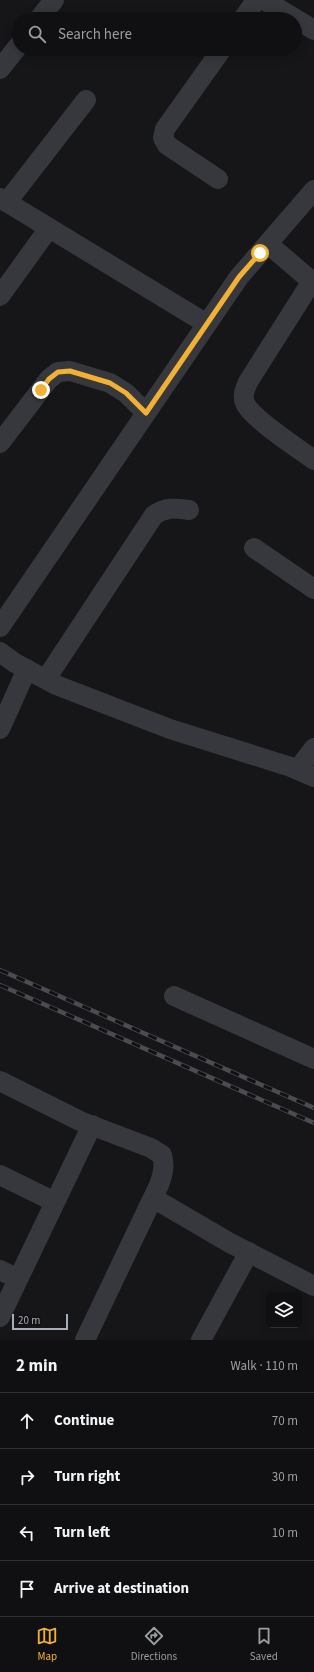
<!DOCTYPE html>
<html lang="en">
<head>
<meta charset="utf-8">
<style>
  body { margin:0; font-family:"Source Sans 3",sans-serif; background:#19191b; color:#f1f3f6 }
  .controls { position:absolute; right:12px; bottom:12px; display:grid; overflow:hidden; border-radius:6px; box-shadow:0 2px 10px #0003 }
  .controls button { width:36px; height:36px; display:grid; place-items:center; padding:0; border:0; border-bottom:1px solid #303032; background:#101012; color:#f1f3f6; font:20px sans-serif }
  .scale { position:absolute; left:12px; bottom:10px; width:56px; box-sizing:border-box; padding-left:4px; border:2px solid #a8adb8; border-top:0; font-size:11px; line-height:14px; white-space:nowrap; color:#a8adb8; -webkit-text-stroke:3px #111113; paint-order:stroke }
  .stop { position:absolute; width:12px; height:12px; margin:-9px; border:3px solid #f2b134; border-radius:50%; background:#fff }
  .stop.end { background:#f2b134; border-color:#fff; box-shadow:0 1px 4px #0008 }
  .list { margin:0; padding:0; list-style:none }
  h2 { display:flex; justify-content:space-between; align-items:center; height:52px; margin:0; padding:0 16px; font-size:17px }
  h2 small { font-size:13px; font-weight:400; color:#9c9d9f }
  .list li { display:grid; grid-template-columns:26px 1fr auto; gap:12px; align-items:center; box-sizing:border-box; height:56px; padding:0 16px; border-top:1px solid #303032 }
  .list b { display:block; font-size:15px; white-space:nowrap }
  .list em { font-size:13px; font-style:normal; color:#9c9d9f }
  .icon { flex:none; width:22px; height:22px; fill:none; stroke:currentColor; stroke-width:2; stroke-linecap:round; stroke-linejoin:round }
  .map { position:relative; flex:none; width:314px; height:1340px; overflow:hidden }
  .search { position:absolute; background:#101012; box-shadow:0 2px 10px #0003; left:12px; right:12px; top:12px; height:44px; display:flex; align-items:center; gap:10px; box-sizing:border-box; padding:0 14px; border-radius:22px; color:#9c9d9f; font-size:15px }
  .sheet { height:276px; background:#101012 }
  nav { display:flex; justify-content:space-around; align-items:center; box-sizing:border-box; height:56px; border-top:1px solid #303032; background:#101012; font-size:11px; color:#9c9d9f }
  nav a { display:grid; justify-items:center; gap:2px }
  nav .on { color:#f2b134 }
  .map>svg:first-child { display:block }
</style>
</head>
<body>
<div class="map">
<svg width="314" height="1340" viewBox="0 0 314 1340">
  <rect width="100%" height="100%" fill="#161618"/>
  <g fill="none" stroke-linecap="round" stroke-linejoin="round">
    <path stroke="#37383d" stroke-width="20" d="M264,0L314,30
      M39,19L54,0
      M243,19L256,0
      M0,69L19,45
      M218,179L167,145L163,138L165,129L222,49
      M0,198L207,324
      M7,202L86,100
      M268,244L314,283
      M312,281L248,382C245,389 242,395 245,403C251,418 299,449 314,460
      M0,296L49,228
      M0,443L49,379L58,372L70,371L110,383L126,393L146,413
      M254,548L314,589
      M0,627L239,277L314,190
      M0,652L15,663L56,685L170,729L291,767L314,777
      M46,679L154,515C166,507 175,508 189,510
      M0,729L27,669
      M298,769L314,748
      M174,996L314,1059
      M0,1081L80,1121L151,1148L162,1155C165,1166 163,1174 159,1185L85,1340
      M0,1175L55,1202
      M153,1198L230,1243L314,1286
      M0,1270L18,1279
      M0,1317L92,1125
      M201,1340L249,1252"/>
    <defs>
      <path id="rail" d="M0,970L314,1108
        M0,985L314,1123"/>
    </defs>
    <use href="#rail" stroke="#4a4c52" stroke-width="4.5"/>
    <use href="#rail" stroke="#111113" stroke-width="3" stroke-dasharray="9" stroke-linecap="butt"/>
  </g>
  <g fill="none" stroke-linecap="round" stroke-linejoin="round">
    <path stroke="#f2b134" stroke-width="5" d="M41,390L49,379L58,372L70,371L110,383L126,393L146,413L239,277L260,253"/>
  </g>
</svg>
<div class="controls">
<button><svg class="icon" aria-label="layers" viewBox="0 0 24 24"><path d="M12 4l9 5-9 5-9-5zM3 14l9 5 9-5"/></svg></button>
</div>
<div class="scale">20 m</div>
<div class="stop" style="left:260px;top:253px"></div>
<div class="stop end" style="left:41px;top:390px"></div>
<div class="search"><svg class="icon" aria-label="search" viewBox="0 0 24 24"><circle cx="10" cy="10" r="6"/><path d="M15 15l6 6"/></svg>Search here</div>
</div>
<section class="sheet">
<h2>2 min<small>Walk · 110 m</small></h2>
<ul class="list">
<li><svg class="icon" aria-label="ahead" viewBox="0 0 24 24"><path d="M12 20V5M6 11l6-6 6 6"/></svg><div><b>Continue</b></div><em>70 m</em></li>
<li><svg class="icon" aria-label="right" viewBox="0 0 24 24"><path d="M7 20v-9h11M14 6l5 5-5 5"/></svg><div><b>Turn right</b></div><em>30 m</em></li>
<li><svg class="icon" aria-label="left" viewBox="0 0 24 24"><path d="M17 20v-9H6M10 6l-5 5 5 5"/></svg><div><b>Turn left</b></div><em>10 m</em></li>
<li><svg class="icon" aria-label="arrive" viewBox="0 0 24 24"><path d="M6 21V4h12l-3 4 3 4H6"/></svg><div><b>Arrive at destination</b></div></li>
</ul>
</section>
<nav>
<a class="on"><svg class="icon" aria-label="map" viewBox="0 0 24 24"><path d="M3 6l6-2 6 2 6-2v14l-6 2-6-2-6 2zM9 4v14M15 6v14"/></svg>Map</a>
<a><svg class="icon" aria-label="directions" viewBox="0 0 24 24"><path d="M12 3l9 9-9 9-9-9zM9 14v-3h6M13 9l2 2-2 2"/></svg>Directions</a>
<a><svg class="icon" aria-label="saved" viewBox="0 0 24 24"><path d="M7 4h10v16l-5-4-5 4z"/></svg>Saved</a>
</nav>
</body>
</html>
